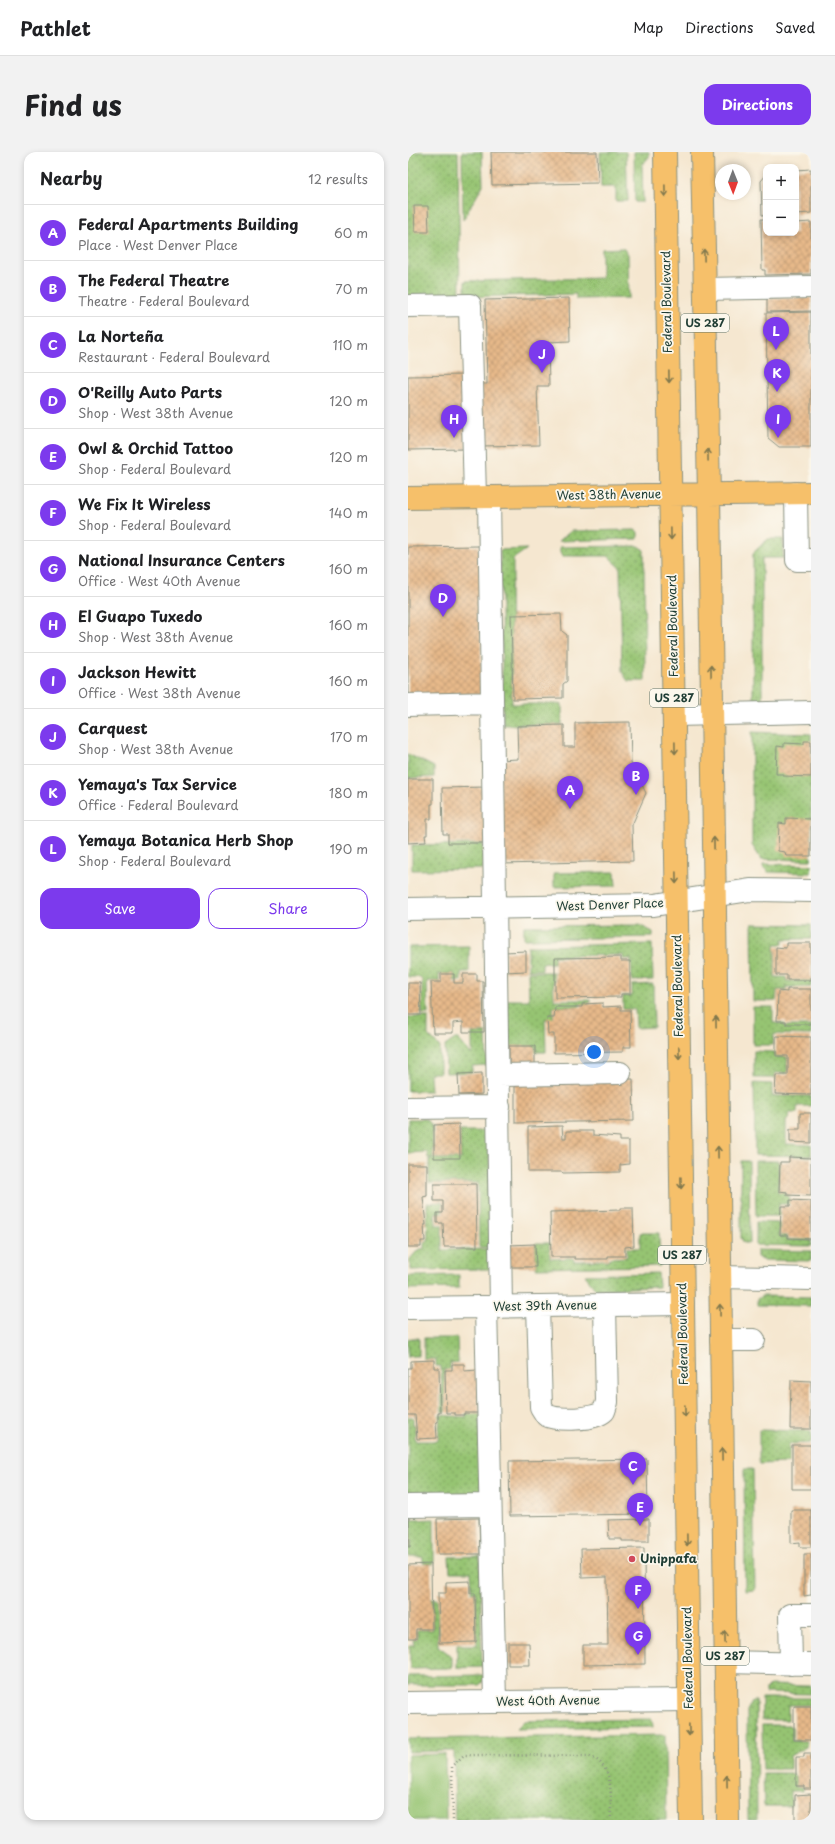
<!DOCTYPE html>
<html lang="en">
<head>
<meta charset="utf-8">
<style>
  body { margin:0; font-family:"Playpen Sans",sans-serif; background:#f2f2f2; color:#202124 }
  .controls { position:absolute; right:12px; top:12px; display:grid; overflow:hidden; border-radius:8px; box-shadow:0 2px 6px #0003 }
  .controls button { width:36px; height:36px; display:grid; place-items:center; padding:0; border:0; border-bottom:1px solid #e0e0e0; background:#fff; color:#202124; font:20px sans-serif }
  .compass { position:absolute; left:307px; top:12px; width:36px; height:36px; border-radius:50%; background:#fff; box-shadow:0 2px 6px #0003; rotate:179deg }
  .you { position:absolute; left:186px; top:900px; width:14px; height:14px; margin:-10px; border:3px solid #fff; border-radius:50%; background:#1a73e8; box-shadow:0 0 0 6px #1a73e833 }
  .badge { display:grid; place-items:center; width:26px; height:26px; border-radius:50%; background:#7c3aed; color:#fff; font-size:13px; font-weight:700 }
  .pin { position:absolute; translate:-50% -33px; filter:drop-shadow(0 1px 2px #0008) }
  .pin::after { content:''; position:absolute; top:21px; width:14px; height:12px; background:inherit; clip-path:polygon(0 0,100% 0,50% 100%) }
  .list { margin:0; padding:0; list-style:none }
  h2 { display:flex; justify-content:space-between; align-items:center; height:52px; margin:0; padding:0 16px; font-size:17px }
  h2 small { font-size:13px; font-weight:400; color:#757577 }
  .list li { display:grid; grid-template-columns:26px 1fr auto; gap:12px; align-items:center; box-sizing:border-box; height:56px; padding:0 16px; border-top:1px solid #e0e0e0 }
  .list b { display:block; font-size:15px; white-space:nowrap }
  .list p { margin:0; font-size:13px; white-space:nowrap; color:#757577 }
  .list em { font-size:13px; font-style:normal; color:#757577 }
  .actions { display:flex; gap:8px; padding:12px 16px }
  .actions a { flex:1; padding:9px 0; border:1px solid #7c3aed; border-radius:12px; text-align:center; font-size:14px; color:#7c3aed }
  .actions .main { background:#7c3aed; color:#fff }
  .map { position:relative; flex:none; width:403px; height:1668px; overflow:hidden; border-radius:12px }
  header { display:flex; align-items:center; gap:24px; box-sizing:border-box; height:56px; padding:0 20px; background:#fff; border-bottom:1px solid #e0e0e0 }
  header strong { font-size:19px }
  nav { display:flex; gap:22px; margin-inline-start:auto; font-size:14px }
  .intro { display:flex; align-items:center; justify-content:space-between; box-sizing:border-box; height:96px; padding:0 24px }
  h1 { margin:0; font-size:28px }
  .button { padding:10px 18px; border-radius:12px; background:#7c3aed; color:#fff; font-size:14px; font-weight:700 }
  main { display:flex; gap:24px; padding:0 24px }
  aside { flex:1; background:#fff; border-radius:12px; box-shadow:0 2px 6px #0003 }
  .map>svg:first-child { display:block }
</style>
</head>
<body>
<header>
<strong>Pathlet</strong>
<nav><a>Map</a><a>Directions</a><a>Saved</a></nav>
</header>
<div class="intro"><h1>Find us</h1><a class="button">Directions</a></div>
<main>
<aside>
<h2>Nearby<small>12 results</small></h2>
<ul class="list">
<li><span class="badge">A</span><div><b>Federal Apartments Building</b><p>Place · West Denver Place</p></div><em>60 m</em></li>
<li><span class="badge">B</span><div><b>The Federal Theatre</b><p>Theatre · Federal Boulevard</p></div><em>70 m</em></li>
<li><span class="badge">C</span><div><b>La Norteña</b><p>Restaurant · Federal Boulevard</p></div><em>110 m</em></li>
<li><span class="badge">D</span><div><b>O'Reilly Auto Parts</b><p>Shop · West 38th Avenue</p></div><em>120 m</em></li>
<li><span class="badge">E</span><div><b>Owl &amp; Orchid Tattoo</b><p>Shop · Federal Boulevard</p></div><em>120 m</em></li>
<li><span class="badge">F</span><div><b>We Fix It Wireless</b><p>Shop · Federal Boulevard</p></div><em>140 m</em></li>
<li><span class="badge">G</span><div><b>National Insurance Centers</b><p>Office · West 40th Avenue</p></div><em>160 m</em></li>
<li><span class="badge">H</span><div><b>El Guapo Tuxedo</b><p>Shop · West 38th Avenue</p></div><em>160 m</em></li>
<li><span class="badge">I</span><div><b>Jackson Hewitt</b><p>Office · West 38th Avenue</p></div><em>160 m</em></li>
<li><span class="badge">J</span><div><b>Carquest</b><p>Shop · West 38th Avenue</p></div><em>170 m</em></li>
<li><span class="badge">K</span><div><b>Yemaya's Tax Service</b><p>Office · Federal Boulevard</p></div><em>180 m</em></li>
<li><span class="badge">L</span><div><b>Yemaya Botanica Herb Shop</b><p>Shop · Federal Boulevard</p></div><em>190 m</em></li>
</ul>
<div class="actions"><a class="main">Save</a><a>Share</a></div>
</aside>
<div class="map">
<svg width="403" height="1668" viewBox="0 0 403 1668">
  <defs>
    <pattern id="grass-dots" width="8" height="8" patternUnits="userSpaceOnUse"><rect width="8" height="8" fill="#96c472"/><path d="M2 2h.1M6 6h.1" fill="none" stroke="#7aa05e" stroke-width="1.8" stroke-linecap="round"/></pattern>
    <pattern id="building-cross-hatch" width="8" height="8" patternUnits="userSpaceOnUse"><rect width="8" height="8" fill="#e7b98a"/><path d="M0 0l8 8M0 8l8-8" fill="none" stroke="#bb9872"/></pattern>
  </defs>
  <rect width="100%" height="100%" fill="#fbf7ec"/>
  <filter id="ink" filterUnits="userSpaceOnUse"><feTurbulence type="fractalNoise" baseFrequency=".025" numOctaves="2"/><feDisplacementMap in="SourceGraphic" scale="8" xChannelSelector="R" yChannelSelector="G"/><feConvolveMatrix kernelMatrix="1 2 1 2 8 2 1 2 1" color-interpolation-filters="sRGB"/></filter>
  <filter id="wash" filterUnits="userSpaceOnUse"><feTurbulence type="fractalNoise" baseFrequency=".012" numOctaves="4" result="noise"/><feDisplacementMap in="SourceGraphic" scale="16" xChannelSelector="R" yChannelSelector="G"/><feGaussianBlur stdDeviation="0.9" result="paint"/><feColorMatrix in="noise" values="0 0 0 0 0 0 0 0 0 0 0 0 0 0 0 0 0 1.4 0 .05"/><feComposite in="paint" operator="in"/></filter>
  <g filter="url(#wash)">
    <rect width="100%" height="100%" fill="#f5e7d0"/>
    <path fill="url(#grass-dots)" stroke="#5a8053" d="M0,0H50L52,145L0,146Z
      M54,0H74L75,33L55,68Z
      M192,0H218L220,49H208V35H193Z
      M226,0H241V5L234,13L235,50H227Z
      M215,96L220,102L221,146L168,147V142L57,145V129L194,126V97Z
      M227,378L230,380V387L151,389L163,379Z
      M360,387H375V406H354V547L345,548V401Z
      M230,394L236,398L237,529H220L214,520L212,415L200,404H154L152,400V395Z
      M119,397L105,407V427L102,436L104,552H154V572L95,573L92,398Z
      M344,580L403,582V708L353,707L344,693Z
      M0,602L26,615V625L0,626Z
      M75,692V717L4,718V693Z
      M355,712L403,713V721L360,720L355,715Z
      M207,720L208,734L146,735V721Z
      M344,772L403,773V787H375V792H367V825H378V829H403V835H378V838H369L368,849H345Z
      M231,773L245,780V785L116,787V774Z
      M244,792L245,828L224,829L223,807H215V803L146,804V811H134V818H120V794Z
      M61,794V820H53V829H47L46,821L31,822V829H19L20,862H14V828L12,825H0V795Z
      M120,820H145L146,848H182V851L172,852V854L145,855V867H137L138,900H128V894H100L99,848H121Z
      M245,832L246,875L228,876L227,857H215V844H224V833Z
      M345,855H365V871H376V874H403V883L366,882L365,893H345Z
      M0,865H20V883L32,895V921H22L23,939H0Z
      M64,881H78L79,913L64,914V920L38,921L37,894L47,887H50L64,903Z
      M346,899L367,900V905H379V921H367V926H346Z
      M346,931L364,932V944H403V954H389V961H381L380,968H378V992L403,993V1004L347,1003Z
      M0,967H19L24,974L25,1006H20L19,1000L0,1001Z
      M52,979H81L83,1095H71L70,1031H21V1007H53Z
      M333,1009H341L342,1091H336L333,1086Z
      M347,1009H371L370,1040H378V1044H381V1052H371V1064H348Z
      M34,1050V1060L27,1061L28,1073H34V1098L81,1097V1117L2,1118V1107L11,1097H16V1090H20L19,1051Z
      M348,1070L371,1071V1084H379V1088H403V1094L348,1093Z
      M232,1081H251L252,1114L128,1116V1091H141L142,1107L165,1106L166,1109L201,1108V1106L219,1105V1096H232Z
      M349,1098L403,1099V1109L355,1108L349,1105Z
      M250,1121L251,1135L188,1137L177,1123Z
      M51,1123V1136L0,1137V1124Z
      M354,1144L403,1145V1154L349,1153V1147Z
      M11,1186V1204H2L0,1206V1187Z
      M16,1186H49L50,1210L42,1211V1217H36L37,1260H34L33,1214H28V1207H16Z
      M58,1262H72L73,1343L0,1344V1265H5V1273H7V1289H30L32,1263L58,1265Z
      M351,1278L403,1279V1291L381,1292V1311L351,1312Z
      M336,1317H345L347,1438L337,1439Z
      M26,1367V1412L15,1411V1405H0V1396L3,1395V1368Z
      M72,1404L74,1515L49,1516V1493H69L68,1440H64L63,1420H42L41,1405Z
      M24,1447H29L30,1494L44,1504V1516L2,1517V1494L6,1493L5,1488H9V1478H25Z
      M75,1523V1530L71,1533H0V1524Z
      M362,1533L403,1534V1542L358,1541V1537Z
      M354,1546H403V1553H380V1568H354Z
      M344,1549H348L349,1668H340L339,1559Z
      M244,1567L245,1575L108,1577L116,1569Z
      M354,1573H381L384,1576V1589H399L398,1595L382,1604V1617H355Z
      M257,1583L258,1668H47L46,1599L0,1600V1587Z
      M355,1621H383L387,1624V1635H395V1639H383V1654H356Z"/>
    <path fill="#96c472" stroke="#5a8053" d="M37,1602L38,1668H0V1603Z"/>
    <g id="blocks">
      <path fill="url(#building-cross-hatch)" d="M83,0H189L190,31L84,33Z
        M403,17V61L388,62V18Z
        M358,23V63H354L353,29Z
        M6,54H20L21,80H7Z
        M353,67H358V81H388V71L403,70V122L357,123V118H354Z
        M161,146L162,189L140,190L141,234H129L131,293L71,294L70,232H79L77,148Z
        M403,146V159L359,160V147Z
        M403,160V295H371L360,286L358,161Z
        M57,223L58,297L0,298V224Z
        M71,394L74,544L0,545V395Z
        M153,462L154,479L159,483V529L155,532V546L105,547L103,463Z
        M222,570L223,611L238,641L224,673L225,709L93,712L91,608L110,607L109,574L156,573V595H167V571Z
        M396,589H403V625L376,624V622H368L369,594L376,595V591L396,592Z
        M0,627H25V652H23V667H19V683H17L18,690L0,691Z
        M77,635L78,691H40V682H35L34,636Z
        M378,666L403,667V704H378L377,700L370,699L371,671L378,672Z
        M378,791H403V828H379V823H368V795L378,796Z
        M118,799V819L97,820V800Z
        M213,805V809H222V842H213V845L147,846V806Z
        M33,822H46V831H55V822H69V829H75L76,880H55V870L45,871V881H25L23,830H33Z
        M0,831H12L13,863H0Z
        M379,837H403V872H378V869H369L370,839L379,840Z
        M195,851V855L213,854V858H222L223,895H215V900L146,901V882H140L139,866H146L147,855H174V852Z
        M368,884L403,885V943L367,942L368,923H380V904H368Z
        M101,894H127V912H101Z
        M74,921V942L51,943L50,922Z
        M225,927L226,969L107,971V929Z
        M392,961H403V991L382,990V977H392Z
        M51,972L52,1006H26V973Z
        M154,974L155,986H158V979H185V983L212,985V989H221V1012L212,1013V1020L155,1021L154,1020H120V975Z
        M381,1005L403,1006V1044L379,1043V1040L371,1039L372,1010H381Z
        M0,1012H19V1044L15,1045L18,1073H16L17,1089H13V1095H0Z
        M26,1032H68L69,1095H36L35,1071H29V1061H35V1049H26Z
        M382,1048L403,1049V1087L380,1086V1083H372L373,1054H382Z
        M212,1056H225L226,1094L217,1095V1104H200V1107H167V1105H143L142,1060L212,1058Z
        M127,1092L128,1115H101L100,1093Z
        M26,1208V1216H31L32,1261H30V1270H28L29,1286L9,1287L7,1263H0V1216H3V1209Z
        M44,1212H56V1219L70,1218L71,1261H56V1263H47V1261H38L37,1218H44Z
        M383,1228L403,1229V1277H382Z
        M384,1293H403V1337H384Z
        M239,1307L240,1362L102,1364L101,1309Z
        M383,1358H403V1395H392V1390L383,1391Z
        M0,1365H1L2,1395H0Z
        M71,1366L72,1402H30L29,1367Z
        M241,1367V1389H214V1387H201L200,1368Z
        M236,1396L237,1512L175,1513V1493H200L199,1425L174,1426L173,1397Z
        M396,1402H403V1443L396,1444Z
        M23,1412L24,1477H8V1487H0V1413Z
        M62,1429V1441H67L68,1490L31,1491L30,1441H38V1430Z
        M100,1491H121L122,1513H100Z
        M386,1554H403V1588H386Z
        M396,1601H403V1637H396V1634H388V1605H396Z
        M403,1642V1668H387V1643Z"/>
    </g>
  </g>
  <g filter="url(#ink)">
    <use href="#blocks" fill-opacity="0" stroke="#8a9282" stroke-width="1"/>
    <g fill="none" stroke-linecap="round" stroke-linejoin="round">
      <defs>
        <path id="minor" d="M297,137L403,135
          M0,154L62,153L67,345
          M388,341L389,408H403
          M81,345L93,1155
          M0,553L84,551
          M266,563L403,560
          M0,757L246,753L342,738L403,739
          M90,923L212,921
          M0,956L91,955
          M312,1125L403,1127
          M130,1154L133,1255L138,1263C149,1269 187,1268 196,1259L199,1250L197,1153
          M78,1155L87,1550
          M0,1156L275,1152
          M313,1188H346
          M0,1354L82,1353
          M318,1510L403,1512
          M383,1512L382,1463H403
          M0,1551L281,1548"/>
        <path id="major" d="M257,0L283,1668
          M294,0L301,342L320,1668
          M0,346L403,341"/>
      </defs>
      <use href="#minor" stroke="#8a9282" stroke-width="24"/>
      <use href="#major" stroke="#8a9282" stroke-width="24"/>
      <path stroke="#8a9282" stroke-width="2.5" stroke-dasharray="1 3" stroke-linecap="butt" d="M45,1668L44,1614L56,1603H73L180,1604C208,1612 202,1645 203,1668"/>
      <use href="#minor" stroke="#fff" stroke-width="22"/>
      <use href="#major" stroke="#f6c06b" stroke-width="22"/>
    </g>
    <defs><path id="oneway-shaft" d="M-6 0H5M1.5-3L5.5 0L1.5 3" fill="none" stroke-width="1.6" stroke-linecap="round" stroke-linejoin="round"/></defs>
    <g stroke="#80784d">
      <use href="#oneway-shaft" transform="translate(257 39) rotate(89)"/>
      <use href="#oneway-shaft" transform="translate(296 103) rotate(-91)"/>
      <use href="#oneway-shaft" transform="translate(261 225) rotate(89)"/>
      <use href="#oneway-shaft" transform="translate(300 303) rotate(-91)"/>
      <use href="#oneway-shaft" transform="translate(263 382) rotate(89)"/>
      <use href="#oneway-shaft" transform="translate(303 519) rotate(-91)"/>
      <use href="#oneway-shaft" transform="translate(267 596) rotate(89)"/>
      <use href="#oneway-shaft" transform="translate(306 691) rotate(-91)"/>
      <use href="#oneway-shaft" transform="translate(268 726) rotate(89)"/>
      <use href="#oneway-shaft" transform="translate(308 870) rotate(-91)"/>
      <use href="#oneway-shaft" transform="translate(271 901) rotate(89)"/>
      <use href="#oneway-shaft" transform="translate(310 1000) rotate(-91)"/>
      <use href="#oneway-shaft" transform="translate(273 1031) rotate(89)"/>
      <use href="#oneway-shaft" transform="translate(312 1158) rotate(-91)"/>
      <use href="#oneway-shaft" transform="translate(277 1259) rotate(89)"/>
      <use href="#oneway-shaft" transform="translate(314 1302) rotate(-91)"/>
      <use href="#oneway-shaft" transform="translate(279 1388) rotate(89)"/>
      <use href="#oneway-shaft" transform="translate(317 1485) rotate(-91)"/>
      <use href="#oneway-shaft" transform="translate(281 1578) rotate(89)"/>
      <use href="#oneway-shaft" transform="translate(319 1629) rotate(-91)"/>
    </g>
  </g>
  <circle fill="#d1495b" stroke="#fbf7ec" stroke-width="1.5" cx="224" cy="1407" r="4"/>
  <g text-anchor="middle" stroke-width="3.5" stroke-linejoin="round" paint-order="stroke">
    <g fill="#fbf7ec" stroke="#61756b" stroke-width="1">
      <rect x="273" y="162" width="48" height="18" rx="3"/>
      <rect x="242" y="537" width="48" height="18" rx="3"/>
      <rect x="250" y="1094" width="48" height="18" rx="3"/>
      <rect x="293" y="1495" width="48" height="18" rx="3"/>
    </g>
    <g font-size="11" font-weight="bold" fill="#1f3d34">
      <text x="297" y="175">US 287</text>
      <text x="266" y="550">US 287</text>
      <text x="274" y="1107">US 287</text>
      <text x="317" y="1508">US 287</text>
    </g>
    <g font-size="12" fill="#1f3d34" stroke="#fbf7ec">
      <text transform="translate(259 150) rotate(-91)" y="4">Federal Boulevard</text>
      <text transform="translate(201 343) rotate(-1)" y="4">West 38th Avenue</text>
      <text transform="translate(265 474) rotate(-91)" y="4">Federal Boulevard</text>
      <text transform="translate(202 753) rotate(-2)" y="4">West Denver Place</text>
      <text transform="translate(270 834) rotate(-91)" y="4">Federal Boulevard</text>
      <text transform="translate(137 1154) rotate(-1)" y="4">West 39th Avenue</text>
      <text transform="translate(275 1182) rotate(-91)" y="4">Federal Boulevard</text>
      <text transform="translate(280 1506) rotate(-91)" y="4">Federal Boulevard</text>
      <text transform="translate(140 1549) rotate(-1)" y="4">West 40th Avenue</text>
    </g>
    <g font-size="12" font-weight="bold" fill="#1f3d34" stroke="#fbf7ec" text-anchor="start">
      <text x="232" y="1411">Unippafa</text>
    </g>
  </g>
</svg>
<div class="controls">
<button>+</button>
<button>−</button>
</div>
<svg class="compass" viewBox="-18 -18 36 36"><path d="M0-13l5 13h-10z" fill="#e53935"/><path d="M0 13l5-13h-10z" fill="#757577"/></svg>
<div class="you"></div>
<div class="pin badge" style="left:162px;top:657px">A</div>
<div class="pin badge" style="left:228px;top:643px">B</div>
<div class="pin badge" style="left:225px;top:1333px">C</div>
<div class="pin badge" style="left:35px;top:465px">D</div>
<div class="pin badge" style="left:232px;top:1374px">E</div>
<div class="pin badge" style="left:230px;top:1457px">F</div>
<div class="pin badge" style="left:230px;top:1503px">G</div>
<div class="pin badge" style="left:46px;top:286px">H</div>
<div class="pin badge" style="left:370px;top:286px">I</div>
<div class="pin badge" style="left:134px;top:221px">J</div>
<div class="pin badge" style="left:369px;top:240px">K</div>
<div class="pin badge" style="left:368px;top:198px">L</div>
</div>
</main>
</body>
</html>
